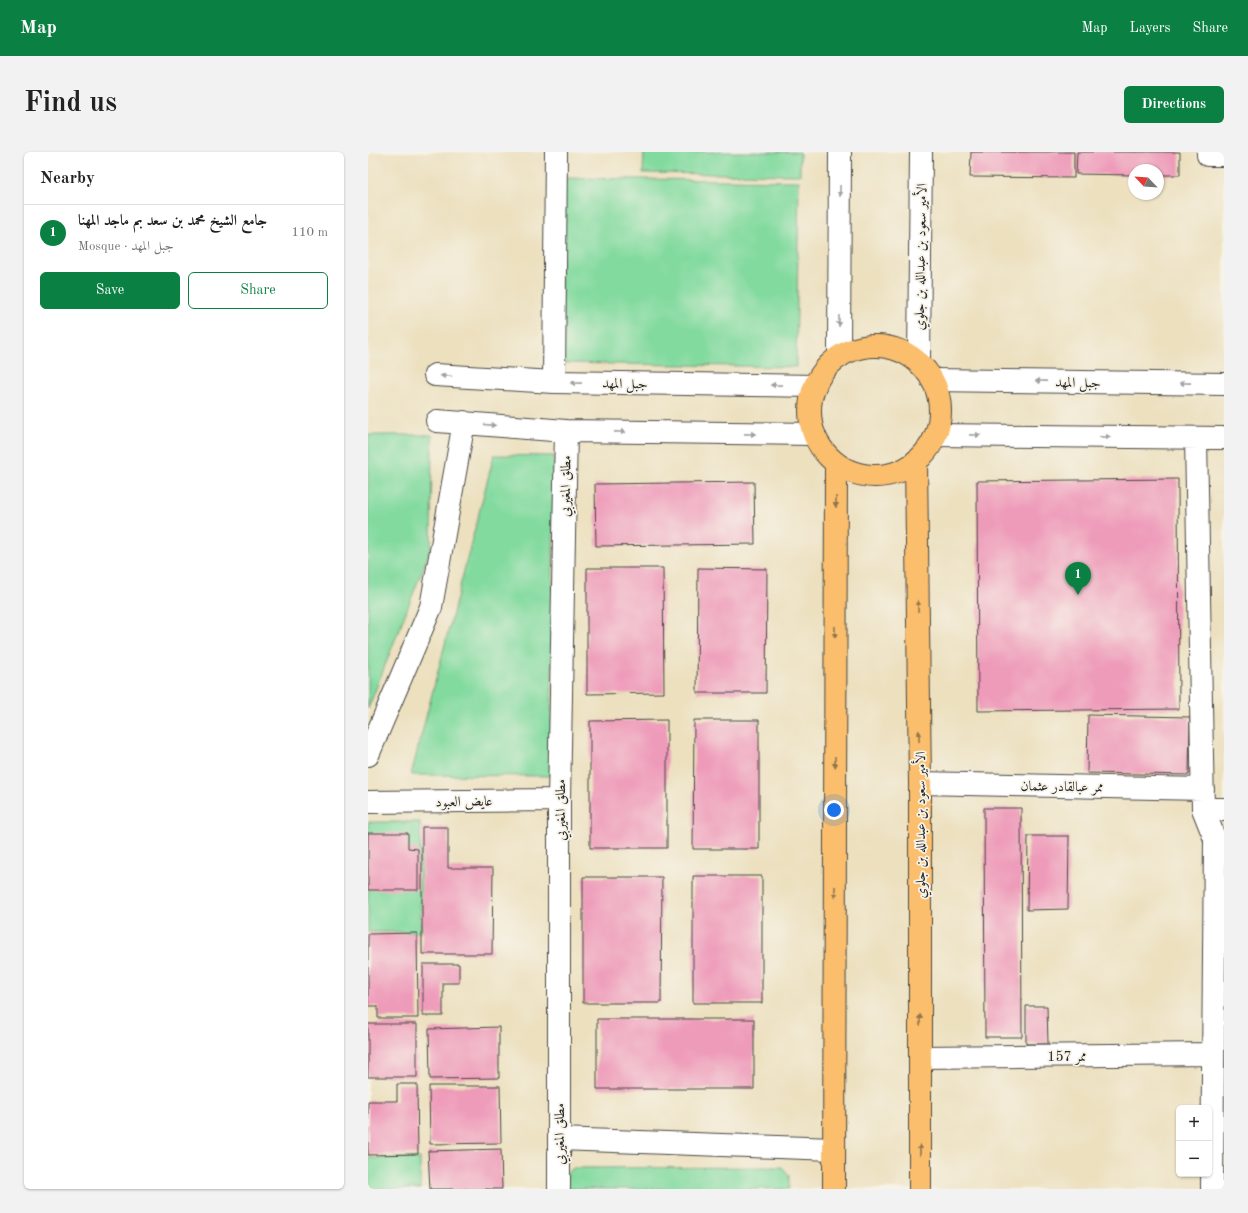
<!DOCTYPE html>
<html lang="en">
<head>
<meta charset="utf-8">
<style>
  body { margin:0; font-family:"Old Standard TT",Amiri,serif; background:#f2f2f2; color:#222 }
  .controls { position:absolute; right:12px; bottom:12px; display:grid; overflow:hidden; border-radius:6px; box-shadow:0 1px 3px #0004 }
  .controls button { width:36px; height:36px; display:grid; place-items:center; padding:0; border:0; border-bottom:1px solid #e0e0e0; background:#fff; color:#222; font:20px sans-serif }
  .compass { position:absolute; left:760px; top:12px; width:36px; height:36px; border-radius:50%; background:#fff; box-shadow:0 1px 3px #0004; rotate:295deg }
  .you { position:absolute; left:466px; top:658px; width:14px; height:14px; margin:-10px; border:3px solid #fff; border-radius:50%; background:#1a73e8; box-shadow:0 0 0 6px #1a73e833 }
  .badge { display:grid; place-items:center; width:26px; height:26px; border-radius:50%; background:#0b8043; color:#fff; font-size:13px; font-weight:700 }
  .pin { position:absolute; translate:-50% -33px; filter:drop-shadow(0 1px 2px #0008) }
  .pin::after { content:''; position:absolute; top:21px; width:14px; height:12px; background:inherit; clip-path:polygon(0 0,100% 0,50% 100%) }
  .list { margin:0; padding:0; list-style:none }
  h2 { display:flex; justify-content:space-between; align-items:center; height:52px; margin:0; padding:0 16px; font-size:17px }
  h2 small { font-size:13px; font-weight:400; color:#767676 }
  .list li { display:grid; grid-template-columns:26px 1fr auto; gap:12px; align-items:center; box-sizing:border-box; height:56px; padding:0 16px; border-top:1px solid #e0e0e0 }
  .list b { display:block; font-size:15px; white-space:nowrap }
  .list p { margin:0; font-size:13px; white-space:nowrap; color:#767676 }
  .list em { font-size:13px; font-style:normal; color:#767676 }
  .actions { display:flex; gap:8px; padding:12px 16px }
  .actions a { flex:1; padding:9px 0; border:1px solid #0b8043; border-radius:6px; text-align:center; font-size:14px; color:#0b8043 }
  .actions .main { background:#0b8043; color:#fff }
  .map { position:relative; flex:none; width:856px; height:1037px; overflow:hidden; border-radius:6px }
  header { display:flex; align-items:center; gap:24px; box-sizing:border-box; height:56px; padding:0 20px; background:#0b8043; color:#fff }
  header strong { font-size:19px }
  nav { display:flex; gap:22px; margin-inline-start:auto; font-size:14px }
  .intro { display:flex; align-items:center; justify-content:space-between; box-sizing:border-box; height:96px; padding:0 24px }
  h1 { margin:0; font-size:28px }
  .button { padding:10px 18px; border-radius:6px; background:#0b8043; color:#fff; font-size:14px; font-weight:700 }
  main { display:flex; gap:24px; padding:0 24px }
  aside { flex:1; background:#fff; border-radius:6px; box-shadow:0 1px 3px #0004 }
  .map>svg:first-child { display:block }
</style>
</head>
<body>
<header>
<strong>Map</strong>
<nav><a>Map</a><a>Layers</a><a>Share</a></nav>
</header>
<div class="intro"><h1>Find us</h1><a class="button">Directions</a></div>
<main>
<aside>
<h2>Nearby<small></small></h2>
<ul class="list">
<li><span class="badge">1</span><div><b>جامع الشيخ محمد بن سعد بم ماجد المهنا</b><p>Mosque · جبل المهد</p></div><em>110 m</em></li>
</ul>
<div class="actions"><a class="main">Save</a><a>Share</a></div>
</aside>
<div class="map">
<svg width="856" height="1037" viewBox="0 0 856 1037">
  <rect width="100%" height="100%" fill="#f7f3e8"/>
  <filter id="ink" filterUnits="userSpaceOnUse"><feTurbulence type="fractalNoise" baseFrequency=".025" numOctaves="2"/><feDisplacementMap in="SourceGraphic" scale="8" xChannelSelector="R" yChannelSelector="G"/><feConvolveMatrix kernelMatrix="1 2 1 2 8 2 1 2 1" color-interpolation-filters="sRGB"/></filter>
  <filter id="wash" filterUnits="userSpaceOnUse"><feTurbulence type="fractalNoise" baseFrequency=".012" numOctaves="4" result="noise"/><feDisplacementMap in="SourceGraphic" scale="16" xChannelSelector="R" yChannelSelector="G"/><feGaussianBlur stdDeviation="0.9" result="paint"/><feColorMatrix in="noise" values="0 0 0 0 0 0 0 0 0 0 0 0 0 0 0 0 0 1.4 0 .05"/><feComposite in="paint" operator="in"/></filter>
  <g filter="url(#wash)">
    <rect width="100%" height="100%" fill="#ece0bf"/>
    <path fill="#82da9f" stroke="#568265" d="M276,0H432V23L275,21Z
      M195,26L431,29L428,215L192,211Z
      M0,283H64L63,396L0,557Z
      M126,303L186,304L183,624L43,623Z
      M0,670H52L53,780H0Z
      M0,1006H52V1037H0Z
      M414,1015L421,1023V1037H198L199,1020L206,1016Z"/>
    <g id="blocks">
      <path fill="#ee9bb9" d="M603,0H706V26L602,25Z
        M709,0H812V23H790V18H766V23L708,22Z
        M810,327L811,557L610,559L609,329Z
        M386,330L387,392L228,394L227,332Z
        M219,416H295L296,541L219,542Z
        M330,416L399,417L398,541H329Z
        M720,563L822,565L821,623L719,621Z
        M299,568V696H222V569Z
        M326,568H391V697H325Z
        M616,656H653L654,885H617Z
        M54,675H80V716H125L124,802H54Z
        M0,681H40V696L50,697V738H0Z
        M660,684H701L700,757L659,758Z
        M325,724H394V851H325Z
        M215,725H294L293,851H215Z
        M49,781L50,866H10V854H0V782Z
        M55,812H91V831H75V864H55Z
        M658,854H679L680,892H658Z
        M229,867H386V937H229Z
        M0,872H49V925H0Z
        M131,875V926L62,927L61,877Z
        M29,932H49L50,1002L0,1003V949H29Z
        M61,934H132L133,991L62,992Z
        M133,997L134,1037H62L60,999Z"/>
    </g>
  </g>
  <g filter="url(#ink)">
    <use href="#blocks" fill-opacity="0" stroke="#484641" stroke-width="1"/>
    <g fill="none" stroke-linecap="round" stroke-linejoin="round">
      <defs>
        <path id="minor" d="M840,0V3H856
          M471,205L472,0
          M551,210L553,0
          M67,223L186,230L447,234
          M564,228L856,232
          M186,230L188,0
          M69,269L198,279L446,282
          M568,283L856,286
          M828,286L835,657L847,687L844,1037
          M0,603L63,455L96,270
          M552,631L835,637
          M0,650L191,648
          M835,657H856
          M552,905L845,902
          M191,987L466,997
          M191,1037V648L198,279"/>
        <path id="major" d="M442 259a65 65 0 1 1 130 0a65 65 0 1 1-130 0Z
          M548,309L552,631V1037
          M466,1037L468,311"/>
      </defs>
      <use href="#minor" stroke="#484641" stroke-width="24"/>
      <use href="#major" stroke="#484641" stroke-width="24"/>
      <use href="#minor" stroke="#fff" stroke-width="22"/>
      <use href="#major" stroke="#fabe6d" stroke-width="22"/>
    </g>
    <defs><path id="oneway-solid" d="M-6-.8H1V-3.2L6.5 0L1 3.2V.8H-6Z"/></defs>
    <g fill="#a0a0a0">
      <use href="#oneway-solid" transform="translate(472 39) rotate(90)"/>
      <use href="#oneway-solid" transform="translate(471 169) rotate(90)"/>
      <use href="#oneway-solid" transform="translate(78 224) rotate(-177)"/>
      <use href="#oneway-solid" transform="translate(673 229) rotate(-179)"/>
      <use href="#oneway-solid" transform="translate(208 231) rotate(-179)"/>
      <use href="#oneway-solid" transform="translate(817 231) rotate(-179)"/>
      <use href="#oneway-solid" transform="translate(408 233) rotate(-179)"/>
      <use href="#oneway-solid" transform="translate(122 273) rotate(5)"/>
      <use href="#oneway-solid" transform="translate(252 280) rotate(1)"/>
      <use href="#oneway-solid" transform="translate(382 282) rotate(1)"/>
      <use href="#oneway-solid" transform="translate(607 283) rotate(1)"/>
      <use href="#oneway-solid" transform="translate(737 285) rotate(1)"/>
    </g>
    <g fill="#92744c">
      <use href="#oneway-solid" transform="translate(468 350) rotate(90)"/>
      <use href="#oneway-solid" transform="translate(550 454) rotate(-91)"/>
      <use href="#oneway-solid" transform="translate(467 480) rotate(90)"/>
      <use href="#oneway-solid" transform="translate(551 584) rotate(-91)"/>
      <use href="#oneway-solid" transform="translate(467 610) rotate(90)"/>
      <use href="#oneway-solid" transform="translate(467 740) rotate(90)"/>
      <use href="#oneway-solid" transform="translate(552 868) rotate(-90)"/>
      <use href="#oneway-solid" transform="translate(552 998) rotate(-90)"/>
    </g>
  </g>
  <g text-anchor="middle" stroke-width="3.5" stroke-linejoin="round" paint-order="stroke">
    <g font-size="14" fill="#2b2b2b" stroke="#f7f3e8">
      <text transform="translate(552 105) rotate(-89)" y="5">الأمير سعود بن عبدالله بن جلوي</text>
      <text transform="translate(710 230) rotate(1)" y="5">جبل المهد</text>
      <text transform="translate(257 231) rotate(1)" y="5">جبل المهد</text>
      <text transform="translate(197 334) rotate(-89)" y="5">مطلق المغيربي</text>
      <text transform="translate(694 634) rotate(1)" y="5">ممر عبالقادر عثمان</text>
      <text transform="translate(96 649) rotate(-1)" y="5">عايض العبود</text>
      <text transform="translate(192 658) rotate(-90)" y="5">مطلق المغيربي</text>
      <text transform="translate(552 673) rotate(-90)" y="5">الأمير سعود بن عبدالله بن جلوي</text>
      <text x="699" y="909">ممر 157</text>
      <text transform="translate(191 982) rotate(-90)" y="5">مطلق المغيربي</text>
    </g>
  </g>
</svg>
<div class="controls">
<button>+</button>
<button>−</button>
</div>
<svg class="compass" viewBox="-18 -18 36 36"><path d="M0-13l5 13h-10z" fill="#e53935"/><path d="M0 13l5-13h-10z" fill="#767676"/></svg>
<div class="you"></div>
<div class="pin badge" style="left:710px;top:443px">1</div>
</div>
</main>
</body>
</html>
